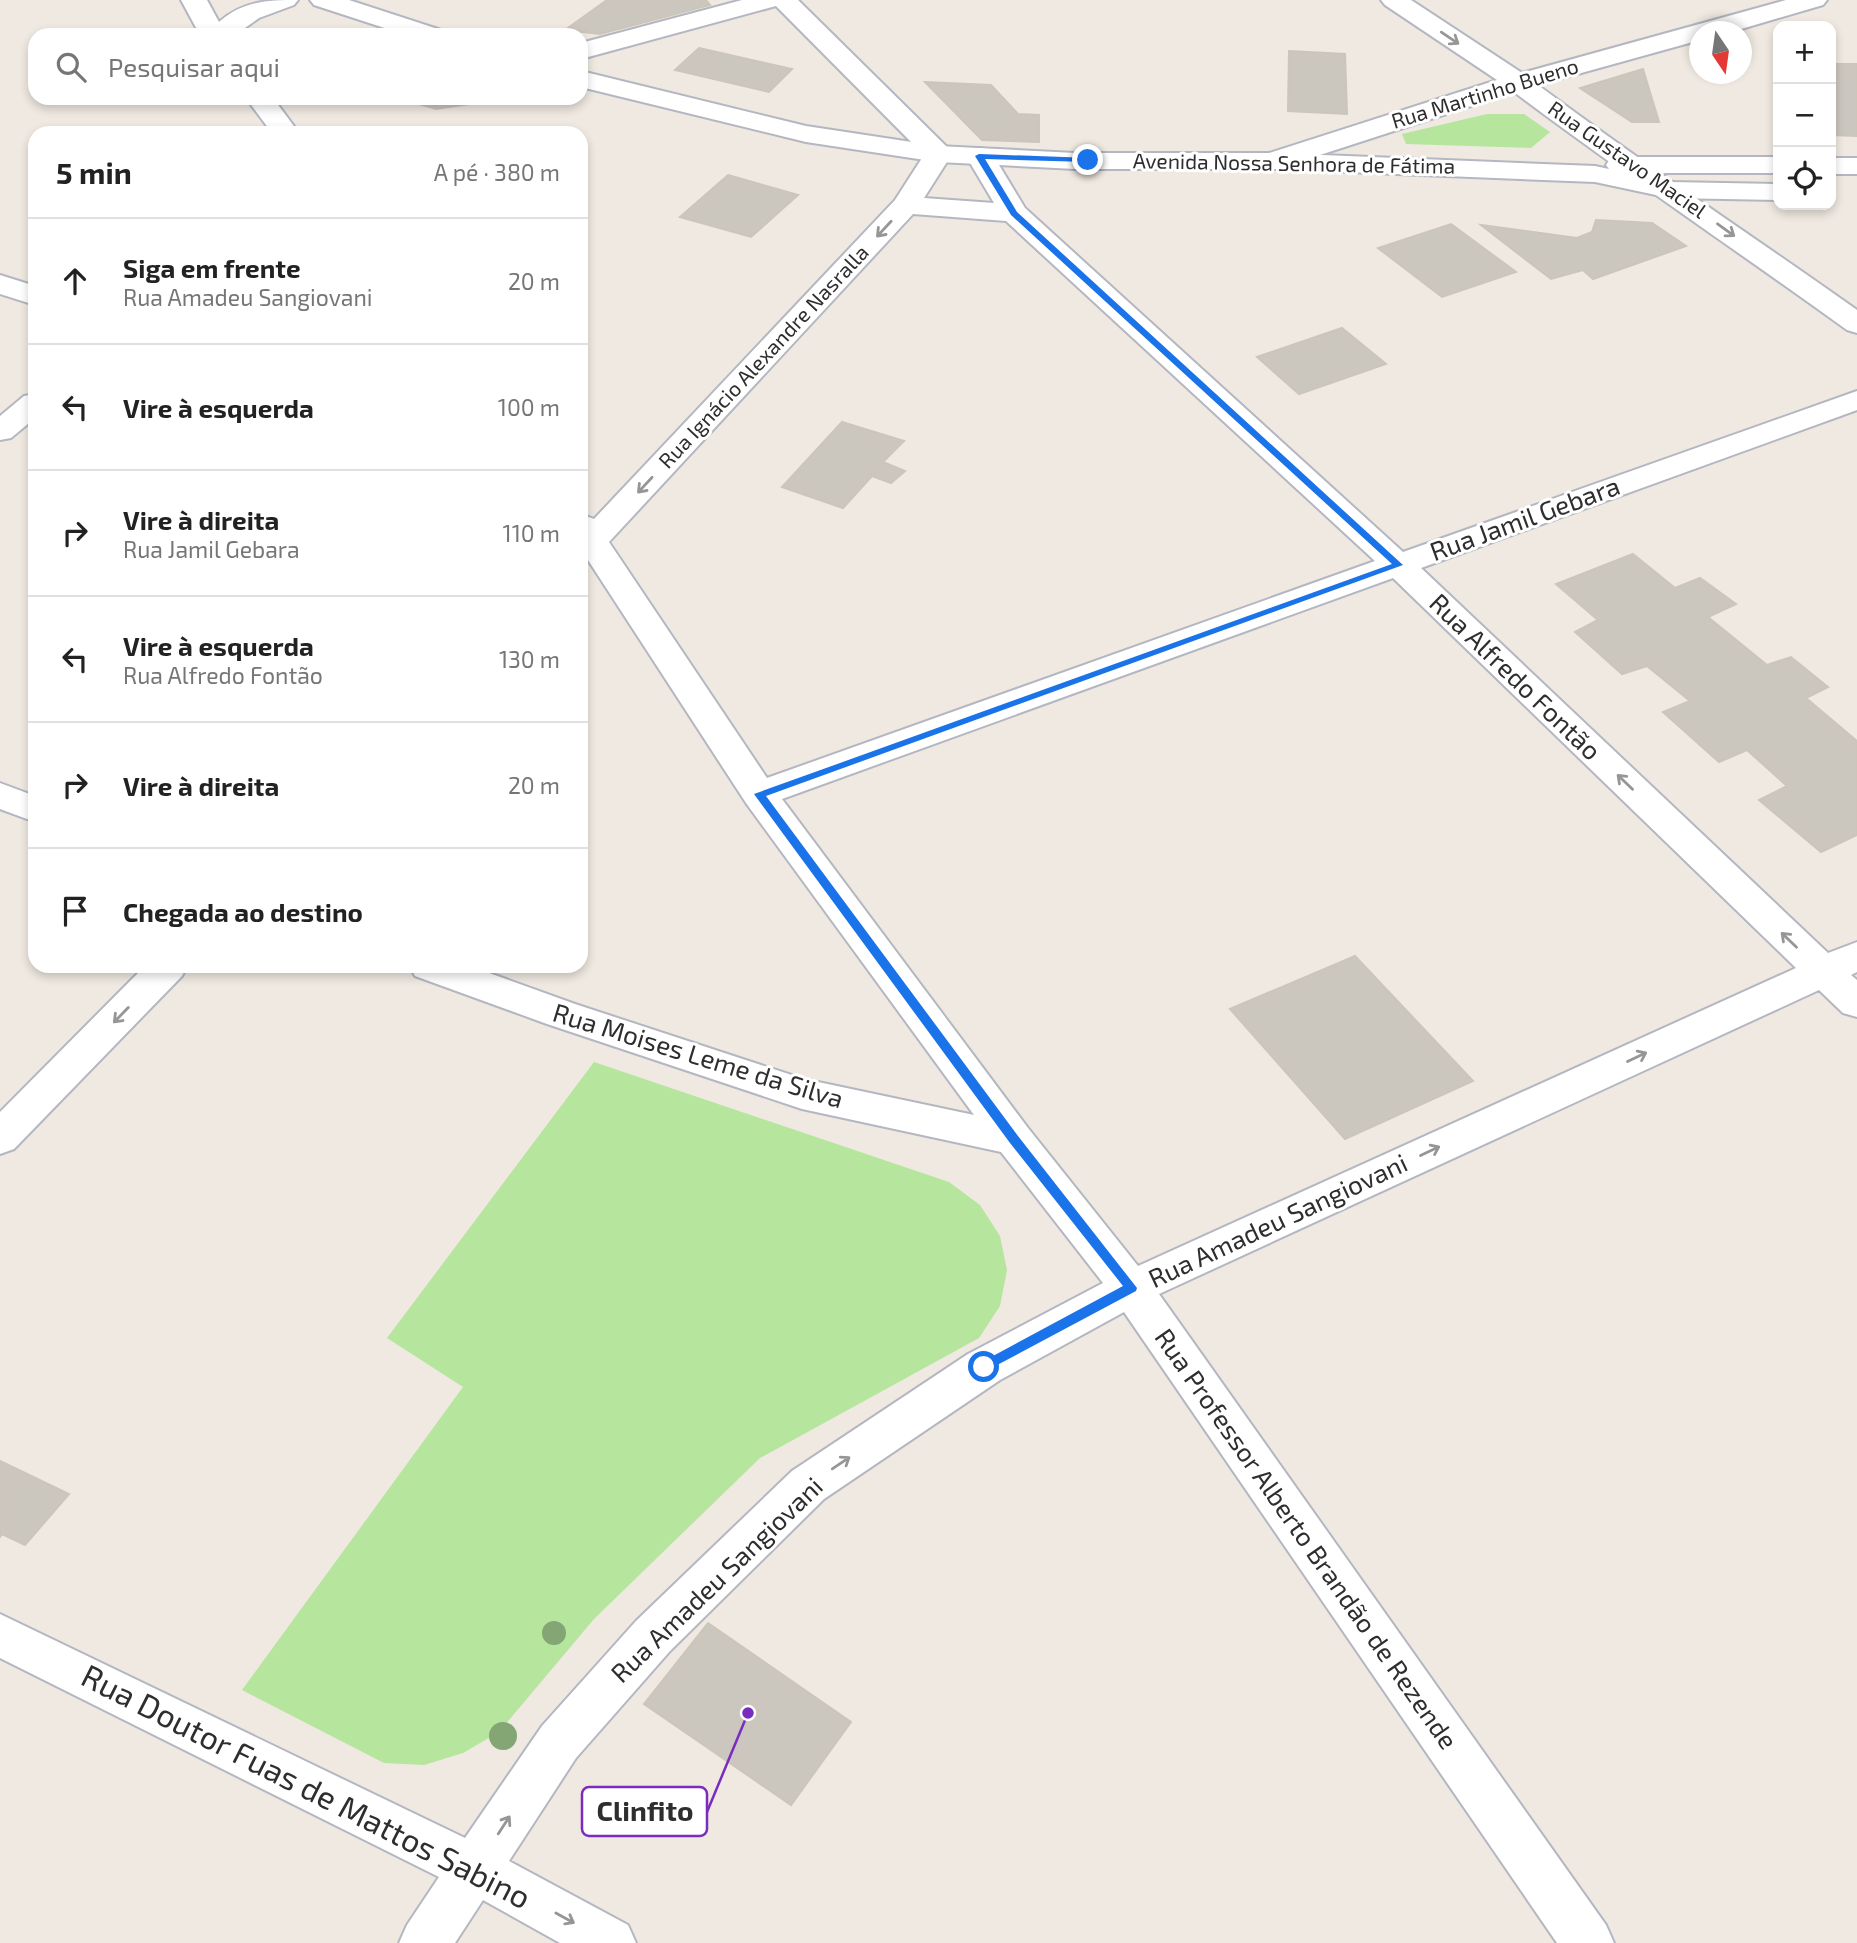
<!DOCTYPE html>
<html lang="pt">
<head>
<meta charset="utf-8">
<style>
  body { margin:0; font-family:"Exo 2",sans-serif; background:#f6f6f6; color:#222 }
  .controls { position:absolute; right:21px; top:21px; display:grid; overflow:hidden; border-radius:14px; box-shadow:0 4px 10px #0003 }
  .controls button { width:63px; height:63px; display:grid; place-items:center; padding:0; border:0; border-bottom:2px solid #e0e0e0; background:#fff; color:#222; font:35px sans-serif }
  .compass { position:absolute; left:1689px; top:21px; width:63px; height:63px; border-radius:50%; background:#fff; box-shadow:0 4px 10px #0003; rotate:167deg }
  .stop { position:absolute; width:21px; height:21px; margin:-16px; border:5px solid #1a73e8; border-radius:50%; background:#fff }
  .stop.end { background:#1a73e8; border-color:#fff; box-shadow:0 2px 7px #0008 }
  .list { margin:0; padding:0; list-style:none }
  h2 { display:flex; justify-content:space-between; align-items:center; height:91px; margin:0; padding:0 28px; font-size:30px }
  h2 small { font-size:23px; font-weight:400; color:#767676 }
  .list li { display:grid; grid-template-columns:46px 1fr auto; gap:21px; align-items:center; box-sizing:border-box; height:126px; padding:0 28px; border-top:2px solid #e0e0e0 }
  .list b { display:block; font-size:26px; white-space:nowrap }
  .list p { margin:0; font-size:23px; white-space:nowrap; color:#767676 }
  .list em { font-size:23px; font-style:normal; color:#767676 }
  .icon { flex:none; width:38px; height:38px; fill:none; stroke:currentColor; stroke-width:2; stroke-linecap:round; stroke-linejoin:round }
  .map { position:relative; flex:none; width:1857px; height:1943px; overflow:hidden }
  .search { position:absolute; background:#fff; box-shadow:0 4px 10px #0003; left:28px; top:28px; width:560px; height:77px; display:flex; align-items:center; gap:18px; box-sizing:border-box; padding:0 24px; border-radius:21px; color:#767676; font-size:26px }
  .panel { position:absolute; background:#fff; box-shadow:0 4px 10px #0003; left:28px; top:126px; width:560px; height:847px; border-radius:21px }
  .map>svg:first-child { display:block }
</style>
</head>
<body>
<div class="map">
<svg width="1857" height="1943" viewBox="0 0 1857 1943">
  <rect width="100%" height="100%" fill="#efe9e1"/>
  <path fill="#b6e59e" d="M1487,114H1524L1550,132L1531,148L1406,144L1402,134Z
    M594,1062L949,1182L980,1205L1000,1236L1007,1270L1000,1306L979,1338L760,1458L594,1619L499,1732L463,1753L424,1765L384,1763L242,1690L463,1387L387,1338Z"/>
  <path fill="#cbc7bf" stroke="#cbc5ba" stroke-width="2" d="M607,0H706L710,5L600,34L565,30Z
    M699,48L792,69L769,92L675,70Z
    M1289,51L1345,54L1347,114L1288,111Z
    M1831,64H1857V136L1831,135Z
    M1643,69L1659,122H1632L1580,88Z
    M925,82L991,85L1018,114L1039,115V142L982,140Z
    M399,98H470V104L436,109Z
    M728,175L798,195L751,237L680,217Z
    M1596,220L1652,223L1686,246L1593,279L1583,270L1551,279L1481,225L1577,238L1592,232Z
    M1451,224L1516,272L1442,297L1378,248Z
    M1342,328L1386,364L1299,394L1257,357Z
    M842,422L904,441L883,462L905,471L891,483L872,476L843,508L782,487Z
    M1633,554L1675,588L1700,578L1736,604L1708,617L1767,665L1791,657L1828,687L1806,698L1857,741V835L1821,852L1759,800L1787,786L1747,750L1719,762L1663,712L1690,701L1647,666L1622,674L1575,632L1598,620L1556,584Z
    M1355,956L1473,1081L1345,1139L1230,1009Z
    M0,1461L69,1494L25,1545L2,1534L0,1537Z
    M708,1623L851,1722L791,1805L644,1704Z"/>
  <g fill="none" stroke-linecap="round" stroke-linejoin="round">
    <defs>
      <path id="street" d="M181,0H207L219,22C243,1 267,0 298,0L294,5L259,18L235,35H200Z
        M742,0H798L948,148L952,154L924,198L994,203L966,156L970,150L980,148L990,150L1025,208L1403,552L1857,391V410L1421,568L1828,953L1857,942V972L1851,975L1857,980V1017L1843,1013L1819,990L1159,1294L1606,1925L1614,1943H1557L1124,1312L1000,1380L824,1499L670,1651L576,1758L509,1861L628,1925L636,1943H560L483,1900L455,1943H399L407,1925L439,1877L0,1658V1614L465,1838L542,1726L636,1621L792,1471L968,1354L1103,1283L1001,1152L802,1109L547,1024L415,976L410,966H470L575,1004L804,1079L974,1115L746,803L588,560L581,562V514L594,519L895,200L924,155L776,6L581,59V43ZM913,214L1006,221L1375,561L767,778L609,542ZM1393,578L1796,968L1138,1266L1028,1128L782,799Z
        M1381,0H1411L1522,73L1786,0H1827L1823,5L1731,32H1700V40L1538,85C1642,163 1751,235 1857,310V333L1847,330C1736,250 1623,174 1514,92L1283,167L1273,169L1263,167L1259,161L1263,155L1497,80L1385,5Z
        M246,98H273L299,133H272Z
        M0,275L35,286V305L0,294Z
        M35,394V418L11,438L0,440V416L24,396Z
        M0,783L35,796V822L0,809Z
        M145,966H187L182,976L14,1149L0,1154V1112Z"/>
      <path id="secondary" d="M310,0H349L441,30L445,35H406L314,5Z
        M581,71L806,126L938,146L1075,153H1273L1595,166L1609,169L1606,165L1610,159L1620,157H1778V173H1630L1670,182L1778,184V200L1670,198L1595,182L1273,169H1075L938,162L806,142L581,87Z
        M1831,158H1857V174H1831Z"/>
    </defs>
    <use href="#street" stroke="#b4b7c1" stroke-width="4"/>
    <use href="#secondary" stroke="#b4b7c1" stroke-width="4"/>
    <use href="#street" fill="#fff" fill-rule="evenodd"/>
    <use href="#secondary" fill="#fff" fill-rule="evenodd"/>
  </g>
  <g fill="#84a574">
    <circle cx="554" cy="1633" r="12"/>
    <circle cx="503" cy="1736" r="14"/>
  </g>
  <defs><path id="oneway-shaft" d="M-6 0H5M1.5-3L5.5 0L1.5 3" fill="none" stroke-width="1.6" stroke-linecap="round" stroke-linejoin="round" transform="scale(1.75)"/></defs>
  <g stroke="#969696">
    <use href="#oneway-shaft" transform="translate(1450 38) rotate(34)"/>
    <use href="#oneway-shaft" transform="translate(884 229) rotate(133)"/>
    <use href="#oneway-shaft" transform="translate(1726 230) rotate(36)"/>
    <use href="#oneway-shaft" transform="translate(645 485) rotate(133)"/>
    <use href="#oneway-shaft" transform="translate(1625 782) rotate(-136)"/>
    <use href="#oneway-shaft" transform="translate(1789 940) rotate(-136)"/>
    <use href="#oneway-shaft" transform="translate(121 1015) rotate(134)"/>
    <use href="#oneway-shaft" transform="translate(1637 1057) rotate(-25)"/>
    <use href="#oneway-shaft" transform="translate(1430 1151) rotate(-25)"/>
    <use href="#oneway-shaft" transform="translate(841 1463) rotate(-34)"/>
    <use href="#oneway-shaft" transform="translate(504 1825) rotate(-57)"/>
    <use href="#oneway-shaft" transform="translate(565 1918) rotate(29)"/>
  </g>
  <path fill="#1a73e8" d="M979,154L1091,158L1088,162L985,159L1017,212L1403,565L766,796L1018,1136L1137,1288L1136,1291L984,1372L978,1367L980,1363L1123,1286L1010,1143L754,794L1392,564L1011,215L975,156Z"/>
  <g text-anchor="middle" stroke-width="6" stroke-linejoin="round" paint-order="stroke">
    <g font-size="21" fill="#2e2e2e" stroke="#fff">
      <text transform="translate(1485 94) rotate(-17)" y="7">Rua Martinho Bueno</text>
      <text transform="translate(1627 160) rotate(35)" y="7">Rua Gustavo Maciel</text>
      <text transform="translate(1294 164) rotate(1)" y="7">Avenida Nossa Senhora de Fátima</text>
      <text transform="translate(764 357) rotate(-47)" y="7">Rua Ignácio Alexandre Nasralla</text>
    </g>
    <g font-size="26" fill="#2e2e2e" stroke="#fff">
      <text transform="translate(1525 519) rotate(-20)" y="9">Rua Jamil Gebara</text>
      <text transform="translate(1515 677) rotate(44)" y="9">Rua Alfredo Fontão</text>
      <text transform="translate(698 1056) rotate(17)" y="9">Rua Moises Leme da Silva</text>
      <text transform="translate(1278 1221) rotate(-25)" y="9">Rua Amadeu Sangiovani</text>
      <text transform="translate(1306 1539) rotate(55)" y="9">Rua Professor Alberto Brandão de Rezende</text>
      <text transform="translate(717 1580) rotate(-44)" y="9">Rua Amadeu Sangiovani</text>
    </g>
    <g font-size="32" fill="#2e2e2e" stroke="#fff">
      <text transform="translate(306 1787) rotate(27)" y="11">Rua Doutor Fuas de Mattos Sabino</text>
    </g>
  </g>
  <path fill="none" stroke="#7b2cbf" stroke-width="2.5" d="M748 1713L707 1812"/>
  <circle fill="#7b2cbf" stroke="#fff" stroke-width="2.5" cx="748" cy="1713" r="7"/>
  <rect fill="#fff" stroke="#7b2cbf" stroke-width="2.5" x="582" y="1787" width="125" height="49" rx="7"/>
  <g font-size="28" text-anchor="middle" font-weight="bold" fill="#2e2e2e">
    <text x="645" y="1821">Clinfito</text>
  </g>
</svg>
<div class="controls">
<button>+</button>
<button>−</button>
<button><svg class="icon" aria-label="locate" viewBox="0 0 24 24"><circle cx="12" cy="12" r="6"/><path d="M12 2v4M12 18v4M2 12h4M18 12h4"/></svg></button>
</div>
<svg class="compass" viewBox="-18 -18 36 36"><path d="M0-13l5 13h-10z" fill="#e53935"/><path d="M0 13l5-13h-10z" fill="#767676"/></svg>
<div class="stop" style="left:984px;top:1367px"></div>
<div class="stop end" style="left:1088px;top:160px"></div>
<div class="search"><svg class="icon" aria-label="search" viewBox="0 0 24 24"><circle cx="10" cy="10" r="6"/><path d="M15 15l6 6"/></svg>Pesquisar aqui</div>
<section class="panel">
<h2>5 min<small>A pé · 380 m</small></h2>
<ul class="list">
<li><svg class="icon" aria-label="ahead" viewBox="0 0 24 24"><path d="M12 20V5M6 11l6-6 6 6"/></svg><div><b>Siga em frente</b><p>Rua Amadeu Sangiovani</p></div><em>20 m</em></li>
<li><svg class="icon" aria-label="left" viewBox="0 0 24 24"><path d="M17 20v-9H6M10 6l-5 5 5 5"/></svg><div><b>Vire à esquerda</b></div><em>100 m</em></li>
<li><svg class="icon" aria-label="right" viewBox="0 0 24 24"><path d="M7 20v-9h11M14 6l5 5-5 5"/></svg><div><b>Vire à direita</b><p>Rua Jamil Gebara</p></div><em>110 m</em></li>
<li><svg class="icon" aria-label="left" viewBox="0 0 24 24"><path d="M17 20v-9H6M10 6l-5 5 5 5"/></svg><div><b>Vire à esquerda</b><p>Rua Alfredo Fontão</p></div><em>130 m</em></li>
<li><svg class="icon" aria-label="right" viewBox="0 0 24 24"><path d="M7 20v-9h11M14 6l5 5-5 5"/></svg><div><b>Vire à direita</b></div><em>20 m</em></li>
<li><svg class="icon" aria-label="arrive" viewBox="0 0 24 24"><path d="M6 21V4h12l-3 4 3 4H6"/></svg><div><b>Chegada ao destino</b></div></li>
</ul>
</section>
</div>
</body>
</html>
